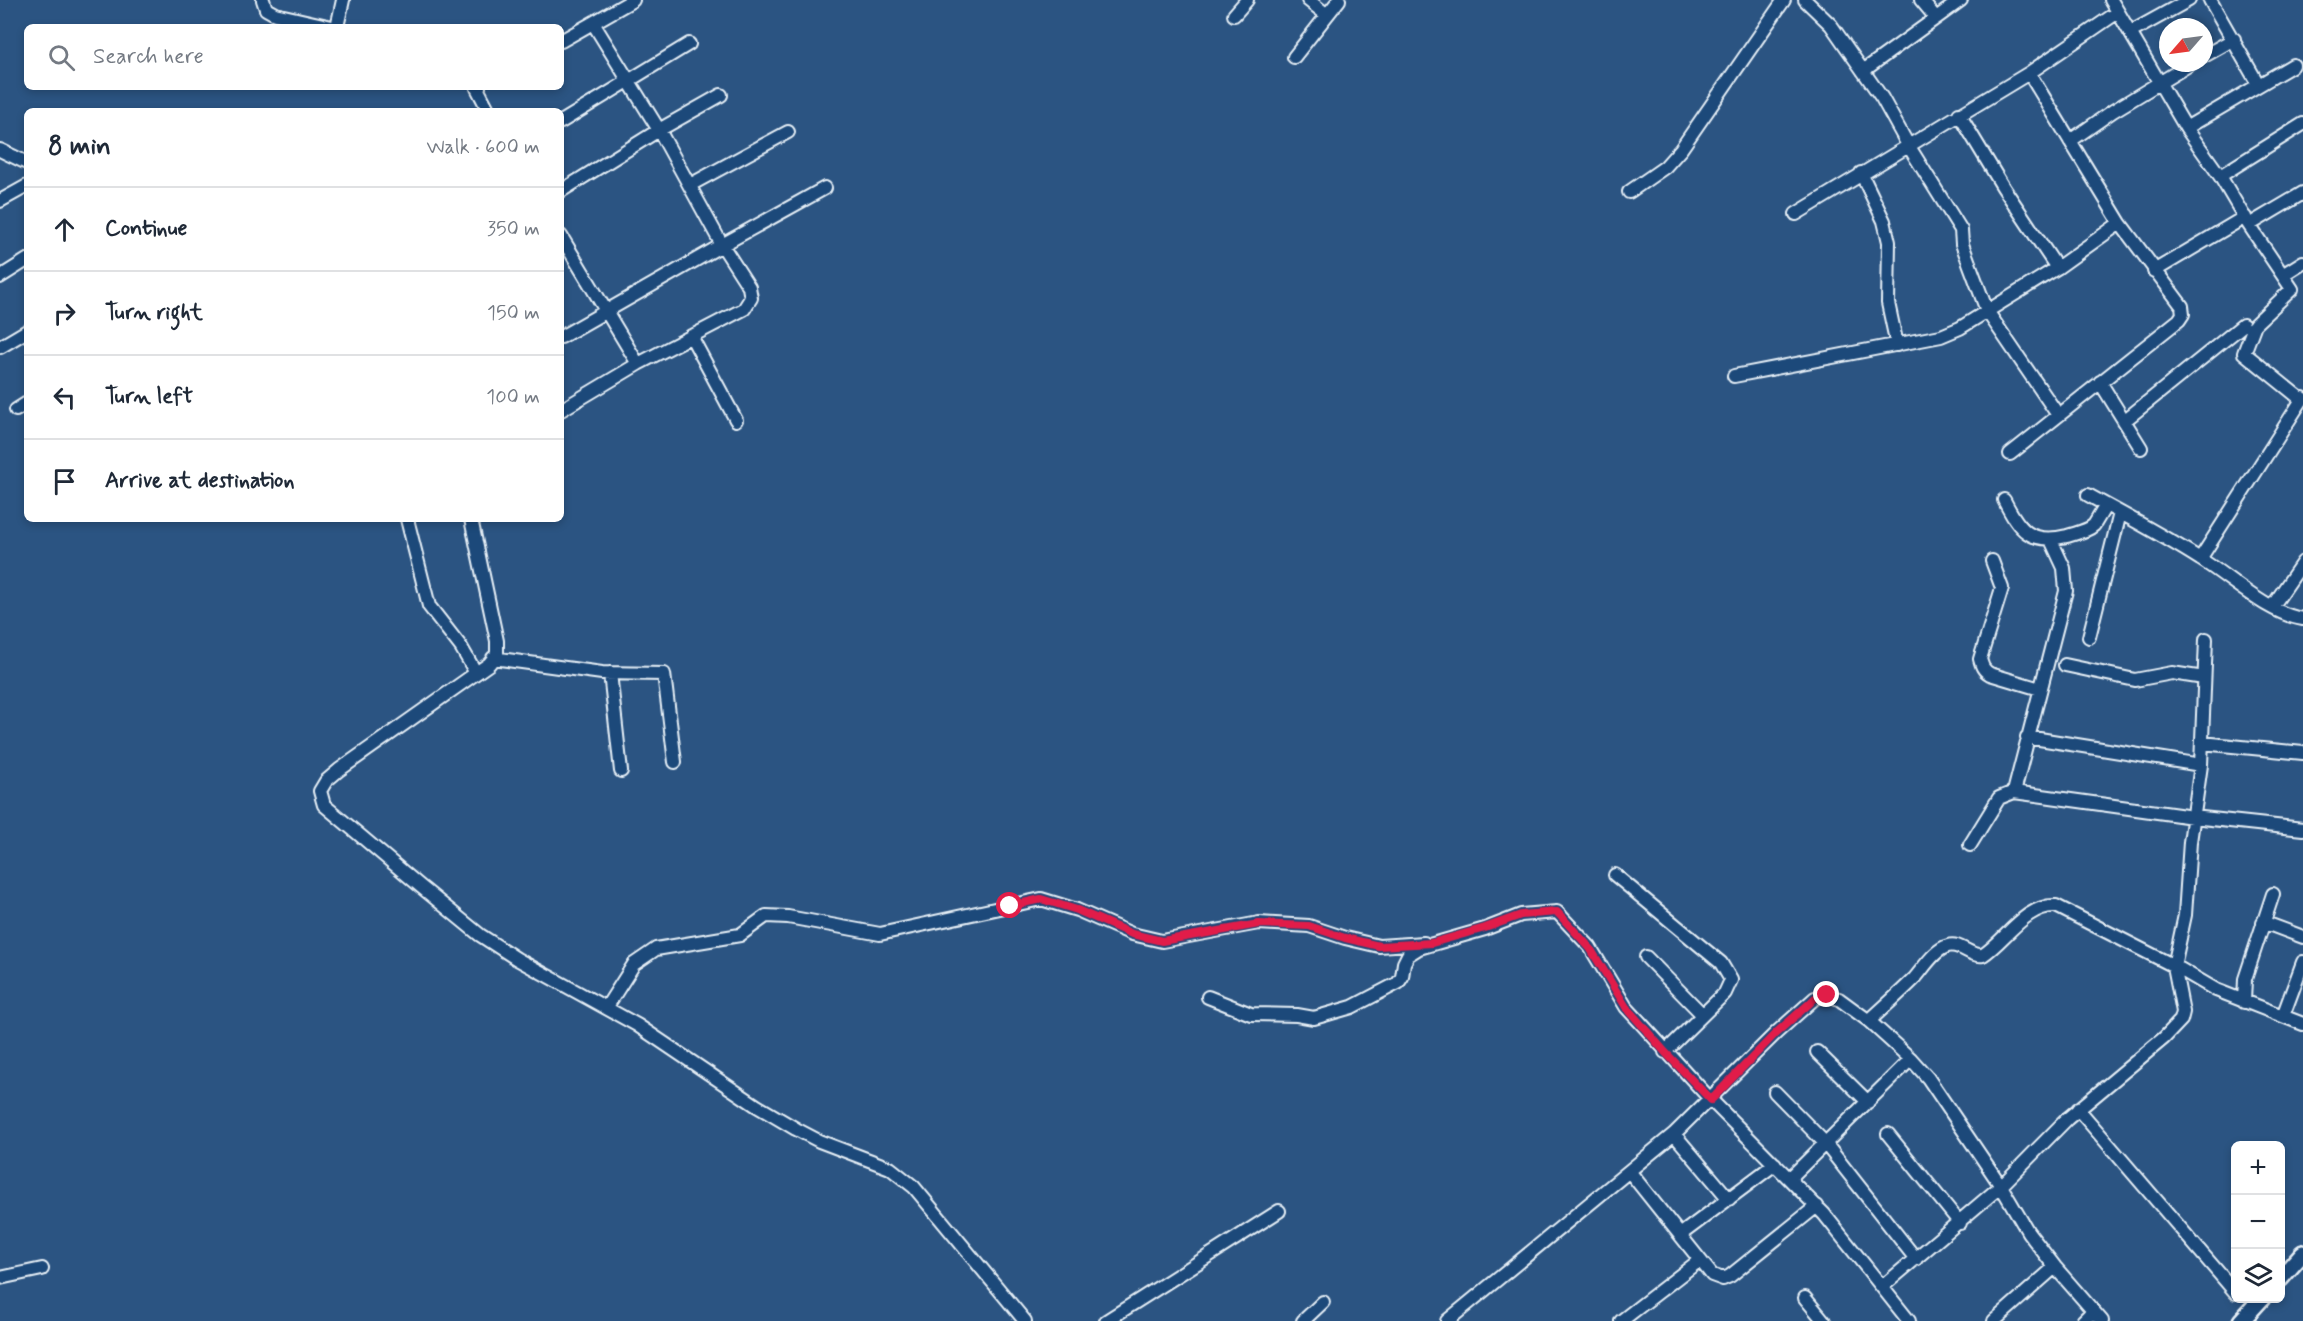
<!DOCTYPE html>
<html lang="en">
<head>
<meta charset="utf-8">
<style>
  body { margin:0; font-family:Mynerve,sans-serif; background:#f2f2f3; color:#1f2937 }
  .controls { position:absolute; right:18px; bottom:18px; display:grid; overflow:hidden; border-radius:9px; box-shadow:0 3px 9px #0003 }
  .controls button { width:54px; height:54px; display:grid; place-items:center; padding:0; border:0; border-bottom:2px solid #e0e1e3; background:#fff; color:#1f2937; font:30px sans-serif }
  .compass { position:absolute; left:2159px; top:18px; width:54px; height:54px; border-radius:50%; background:#fff; box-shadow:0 3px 9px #0003; rotate:242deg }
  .stop { position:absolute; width:18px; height:18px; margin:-14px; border:4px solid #e11d48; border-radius:50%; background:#fff }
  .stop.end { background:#e11d48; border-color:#fff; box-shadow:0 2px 6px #0008 }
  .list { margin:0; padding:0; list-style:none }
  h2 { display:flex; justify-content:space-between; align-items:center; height:78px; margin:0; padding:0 24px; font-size:26px }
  h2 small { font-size:20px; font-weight:400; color:#747a83 }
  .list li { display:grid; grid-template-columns:39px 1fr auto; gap:18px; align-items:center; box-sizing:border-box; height:84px; padding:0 24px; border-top:2px solid #e0e1e3 }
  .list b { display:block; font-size:22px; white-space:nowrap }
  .list em { font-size:20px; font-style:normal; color:#747a83 }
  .icon { flex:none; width:33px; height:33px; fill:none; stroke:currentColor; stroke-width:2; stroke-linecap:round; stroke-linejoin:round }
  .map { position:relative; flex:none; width:2303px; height:1321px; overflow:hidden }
  .search { position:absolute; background:#fff; box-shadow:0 3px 9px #0003; left:24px; top:24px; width:540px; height:66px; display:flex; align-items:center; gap:15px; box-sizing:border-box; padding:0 21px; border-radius:9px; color:#747a83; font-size:22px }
  .panel { position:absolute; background:#fff; box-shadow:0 3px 9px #0003; left:24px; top:108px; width:540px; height:414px; border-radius:9px }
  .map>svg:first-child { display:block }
</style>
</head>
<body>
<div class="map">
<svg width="2303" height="1321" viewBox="0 0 2303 1321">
  <rect width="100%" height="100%" fill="#2b5482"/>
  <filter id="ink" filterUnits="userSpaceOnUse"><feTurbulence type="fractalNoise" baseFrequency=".0167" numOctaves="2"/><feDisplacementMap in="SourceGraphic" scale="12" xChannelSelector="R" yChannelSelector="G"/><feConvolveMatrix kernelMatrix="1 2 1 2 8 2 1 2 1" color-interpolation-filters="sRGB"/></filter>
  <g filter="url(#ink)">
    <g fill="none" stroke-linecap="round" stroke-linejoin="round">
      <defs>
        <path id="minor" d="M263,0L266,9L275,14L332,27
          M1308,0L1327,15
          M1805,0L1831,25L1882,98L1908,145L1961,230L1962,244L1987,311L2058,415
          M1921,0L1936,18
          M2111,0L2186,128L2220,176L2249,225L2292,289L2255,324L2244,353L2302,400
          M2210,0L2258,84
          M1234,15L1247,0
          M593,23L659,130L721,95
          M337,27L343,0
          M2131,32L2189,0
          M561,41L633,0
          M2204,56L2234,39
          M1294,57L1339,0
          M1863,71L1961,0
          M479,87L477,88L489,111
          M1959,114L2003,187L2057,268L2120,223L2029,73
          M561,122L689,44
          M2186,128L2293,65
          M2070,141L2113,111L2192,63
          M0,150L27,163
          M1861,173L1884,221L1889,242L1888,303L1897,345
          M2220,176L2303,124
          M690,185L788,132
          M561,191L659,130L722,245L561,337
          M1629,192L1665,167L1681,149L1784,0
          M0,201L27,186
          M1796,214L2029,73L2118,12
          M2249,225L2303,193
          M561,236L638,364L561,410
          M2154,271L2245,217
          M2284,274L2303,262
          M0,277L27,260
          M691,336L736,420
          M0,347L27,331
          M638,364L744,309L751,298L749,287L722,245L825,188
          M1734,376L1941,336L1960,328L2057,268
          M2100,382L2141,448
          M16,410L27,403
          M2124,421L2243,325
          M2010,454L2179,320L2183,314L2182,306L2120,223
          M2088,495C2126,516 2164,536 2200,559C2230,577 2268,614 2303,619
          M2004,500C2019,530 2030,545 2067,536C2074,534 2082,532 2090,528L2094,525L2106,505
          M407,519L429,606L461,647L476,673
          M471,519L497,641V654L489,664L339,770L326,781L320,791L324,805L420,886L480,935L517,959L637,1025L757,1106L796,1129L819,1141L890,1168L914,1187L1025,1321
          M2200,559L2303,398
          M1992,561L2002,588L1980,659C1982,666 1983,670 1990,674L2040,689
          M2272,607L2303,562
          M2089,637L2120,513
          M493,658L602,673L664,674L675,762
          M2065,665L2135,680L2172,673L2204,678
          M610,673L621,771
          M2027,737L2201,765
          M2202,743L2303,753
          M2014,792L2066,591L2064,568L2051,540
          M1970,845L1999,798L2014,792L2193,817L2303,829
          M1615,875L1721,963L1731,980L1725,993L1665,1052
          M2263,922L2303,937
          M1646,957L1702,1014
          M1208,997L1251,1014L1297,1015L1314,1018L1352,1007L1398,983L1402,977L1404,963L1408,955L1419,948L1485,929L1521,915L1557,912L1590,947L1626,1007L1639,1021L1711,1100L1824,1214L1909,1321
          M2244,1002L2245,979L2273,894
          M606,1008L634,964L656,949L740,935L766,916L788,917L880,934L1041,899L1077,910L1132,934L1162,941L1259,923L1309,926L1345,938L1379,946L1424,943
          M2283,1016L2303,962
          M1869,1021C1884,1007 1900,993 1914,979C1923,969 1935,949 1948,946C1960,942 1970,957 1983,955C2005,941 2026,904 2056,906L2180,969L2216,990L2303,1024
          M1817,1052L1868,1102
          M1775,1092L1824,1142L1916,1259
          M2078,1109L2236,1293
          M1674,1134L1729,1199
          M1888,1134L1960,1223
          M1629,1171L1712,1275L1723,1279L1730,1276L1817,1206
          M1790,1178L1911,1059
          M1680,1235L1775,1164
          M0,1278L42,1269
          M1882,1287L2001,1186L2067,1119L2164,1038L2181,1020L2183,1012L2174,966L2185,915L2190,842L2201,765L2206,639
          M1805,1298L1824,1321
          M1106,1321L1279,1211
          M1303,1321L1323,1302
          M1447,1321L1674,1134L1776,1033L1815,998L1827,995L1839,999L1869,1021L1911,1059L1928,1078L2001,1186L2028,1232L2055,1267L2102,1321
          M1621,1321L1700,1260
          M1994,1321L2055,1267
          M2083,1321L2093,1311"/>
        <path id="major" d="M2280,1279L2303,1253
          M2241,1321L2262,1298"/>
      </defs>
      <use href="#minor" stroke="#e8f1f8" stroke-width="16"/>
      <use href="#major" stroke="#e8f1f8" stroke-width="20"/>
      <use href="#minor" stroke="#1f4a7a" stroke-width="12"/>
      <use href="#major" stroke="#1f4a7a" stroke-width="15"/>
    </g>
  </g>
  <g fill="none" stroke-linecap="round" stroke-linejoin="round" filter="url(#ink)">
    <path stroke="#e11d48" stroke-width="8" d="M1010,906L1041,899L1077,910L1132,934L1162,941L1259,924L1309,926L1345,938L1379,946L1432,943L1485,928L1521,915L1557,912L1590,948L1626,1007L1665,1052L1711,1100L1776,1033L1810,1003L1815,998L1827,995"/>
  </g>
</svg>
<div class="controls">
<button>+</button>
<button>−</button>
<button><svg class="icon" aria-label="layers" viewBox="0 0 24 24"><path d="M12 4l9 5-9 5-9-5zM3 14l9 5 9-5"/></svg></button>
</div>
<svg class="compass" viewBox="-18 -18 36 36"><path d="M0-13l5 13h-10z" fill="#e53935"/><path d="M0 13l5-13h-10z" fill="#747a83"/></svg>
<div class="stop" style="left:1010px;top:906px"></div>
<div class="stop end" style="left:1827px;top:995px"></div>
<div class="search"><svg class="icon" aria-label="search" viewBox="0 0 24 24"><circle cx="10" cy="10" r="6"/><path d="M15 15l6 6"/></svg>Search here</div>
<section class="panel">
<h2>8 min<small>Walk · 600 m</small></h2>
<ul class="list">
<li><svg class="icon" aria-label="ahead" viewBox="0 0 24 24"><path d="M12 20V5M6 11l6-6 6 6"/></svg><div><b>Continue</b></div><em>350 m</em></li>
<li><svg class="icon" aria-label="right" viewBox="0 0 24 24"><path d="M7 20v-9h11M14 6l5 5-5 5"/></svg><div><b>Turn right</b></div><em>150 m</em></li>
<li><svg class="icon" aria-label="left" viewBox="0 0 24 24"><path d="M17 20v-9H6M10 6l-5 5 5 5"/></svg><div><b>Turn left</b></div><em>100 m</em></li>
<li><svg class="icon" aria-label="arrive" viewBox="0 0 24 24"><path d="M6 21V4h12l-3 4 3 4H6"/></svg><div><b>Arrive at destination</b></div></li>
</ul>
</section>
</div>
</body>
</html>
